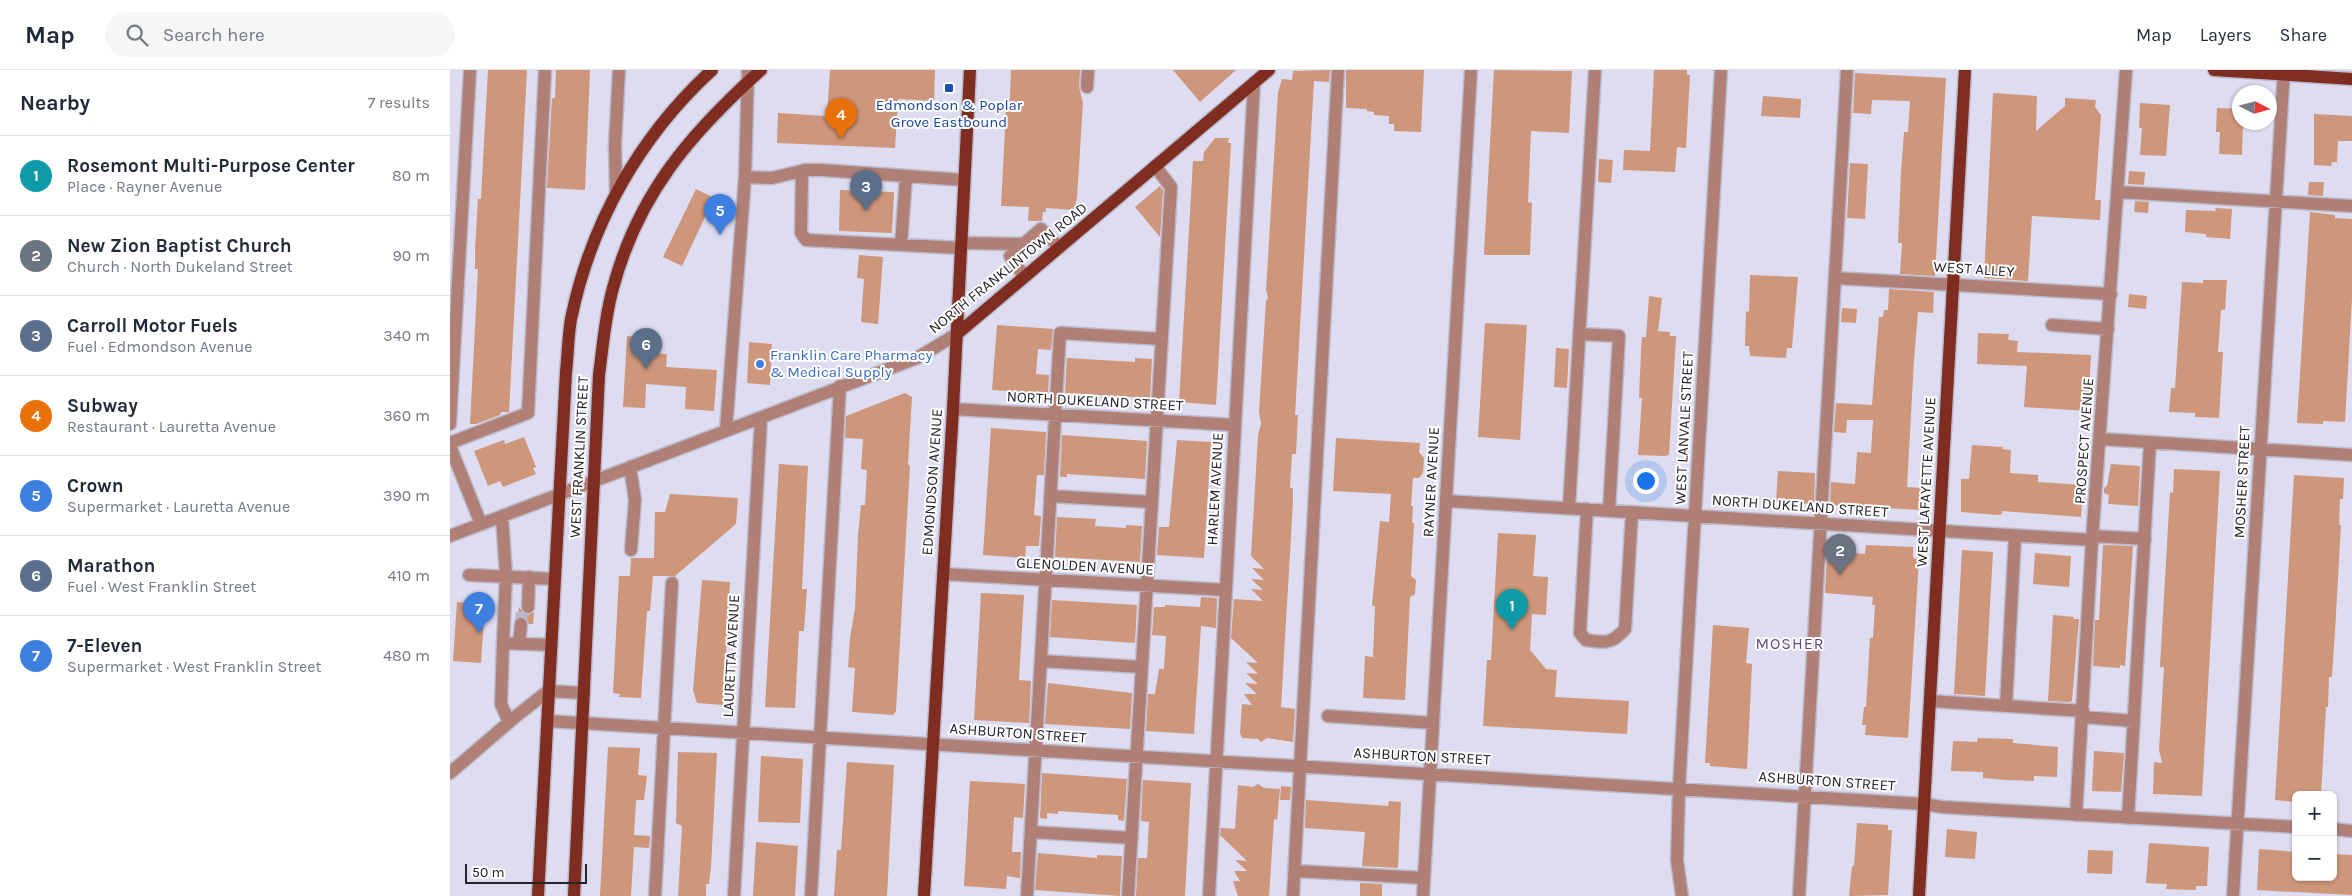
<!DOCTYPE html>
<html lang="en">
<head>
<meta charset="utf-8">
<style>
  body { margin:0; font-family:Karla,sans-serif; background:#f6f6f7; color:#1f2937 }
  .controls { position:absolute; right:15px; bottom:15px; display:grid; overflow:hidden; border-radius:8px; box-shadow:0 1px 4px #0004 }
  .controls button { width:45px; height:45px; display:grid; place-items:center; padding:0; border:0; border-bottom:1px solid #e0e1e3; background:#fff; color:#1f2937; font:25px sans-serif }
  .compass { position:absolute; left:1782px; top:15px; width:45px; height:45px; border-radius:50%; background:#fff; box-shadow:0 1px 4px #0004; rotate:96deg }
  .scale { position:absolute; left:15px; bottom:12px; width:122px; box-sizing:border-box; padding-left:5px; border:2px solid #23232a; border-top:0; font-size:14px; line-height:18px; white-space:nowrap; color:#23232a; -webkit-text-stroke:4px #fff; paint-order:stroke }
  .you { position:absolute; left:1195px; top:410px; width:18px; height:18px; margin:-12px; border:4px solid #fff; border-radius:50%; background:#1a73e8; box-shadow:0 0 0 8px #1a73e833 }
  .badge { display:grid; place-items:center; width:32px; height:32px; border-radius:50%; background:#8955ce; color:#fff; font-size:16px; font-weight:700 }
  .pin { position:absolute; translate:-50% -41px; filter:drop-shadow(0 1px 2px #0008) }
  .pin::after { content:''; position:absolute; top:26px; width:18px; height:15px; background:inherit; clip-path:polygon(0 0,100% 0,50% 100%) }
  .list { margin:0; padding:0; list-style:none }
  h2 { display:flex; justify-content:space-between; align-items:center; height:65px; margin:0; padding:0 20px; font-size:21px }
  h2 small { font-size:16px; font-weight:400; color:#747a83 }
  .list li { display:grid; grid-template-columns:32px 1fr auto; gap:15px; align-items:center; box-sizing:border-box; height:80px; padding:0 20px; border-top:1px solid #e0e1e3 }
  .list b { display:block; font-size:19px; white-space:nowrap }
  .list p { margin:0; font-size:16px; white-space:nowrap; color:#747a83 }
  .list em { font-size:16px; font-style:normal; color:#747a83 }
  .icon { flex:none; width:28px; height:28px; fill:none; stroke:currentColor; stroke-width:2; stroke-linecap:round; stroke-linejoin:round }
  .map { position:relative; flex:none; width:1902px; height:826px; overflow:hidden }
  header { display:flex; align-items:center; gap:30px; box-sizing:border-box; height:70px; padding:0 25px; background:#fff; border-bottom:1px solid #e0e1e3 }
  header strong { font-size:24px }
  nav { display:flex; gap:28px; margin-inline-start:auto; font-size:18px }
  .search { width:350px; height:45px; background:#f6f6f7; display:flex; align-items:center; gap:12px; box-sizing:border-box; padding:0 18px; border-radius:28px; color:#747a83; font-size:19px }
  main { display:flex }
  aside { flex:1; background:#fff }
  .map>svg:first-child { display:block }
</style>
</head>
<body>
<header>
<strong>Map</strong>
<div class="search"><svg class="icon" aria-label="search" viewBox="0 0 24 24"><circle cx="10" cy="10" r="6"/><path d="M15 15l6 6"/></svg>Search here</div>
<nav><a>Map</a><a>Layers</a><a>Share</a></nav>
</header>
<main>
<aside>
<h2>Nearby<small>7 results</small></h2>
<ul class="list">
<li><span class="badge" style="background:#0f9aa8">1</span><div><b>Rosemont Multi-Purpose Center</b><p>Place · Rayner Avenue</p></div><em>80 m</em></li>
<li><span class="badge" style="background:#6b7280">2</span><div><b>New Zion Baptist Church</b><p>Church · North Dukeland Street</p></div><em>90 m</em></li>
<li><span class="badge" style="background:#5c6f8a">3</span><div><b>Carroll Motor Fuels</b><p>Fuel · Edmondson Avenue</p></div><em>340 m</em></li>
<li><span class="badge" style="background:#e8710a">4</span><div><b>Subway</b><p>Restaurant · Lauretta Avenue</p></div><em>360 m</em></li>
<li><span class="badge" style="background:#3f7fe0">5</span><div><b>Crown</b><p>Supermarket · Lauretta Avenue</p></div><em>390 m</em></li>
<li><span class="badge" style="background:#5c6f8a">6</span><div><b>Marathon</b><p>Fuel · West Franklin Street</p></div><em>410 m</em></li>
<li><span class="badge" style="background:#3f7fe0">7</span><div><b>7-Eleven</b><p>Supermarket · West Franklin Street</p></div><em>480 m</em></li>
</ul>
</aside>
<div class="map">
<svg width="1902" height="826" viewBox="0 0 1902 826">
  <rect width="100%" height="100%" fill="#dedcf1"/>
  <path fill="#ce967b" d="M38,0H77L59,342H51L50,345L26,354H20L28,199H25V179L28,129H31L32,109Z
    M106,0H140L135,120L97,118L102,28H105Z
    M380,0H485L484,31L448,29L445,78L327,73L328,43L377,46Z
    M561,0H630L629,17L633,33L627,128L624,140L596,138V142H593L592,151H578L579,137L551,136L556,41L560,28Z
    M723,0H786L750,32Z
    M880,0L879,12L864,11L845,345H848L846,384H842L840,418H843V432L831,637L845,639L843,672L817,668L811,672L808,669L792,668L790,663L792,634L802,635L794,624H807L795,613L808,614L796,603L808,604L796,592L808,593L781,568L784,529L813,531L801,519L813,520L801,509L814,510L802,498L814,499L801,486L808,365L811,354L809,342L816,231L818,228L816,220L828,22L832,9L842,10L843,1Z
    M896,0H974L971,62L944,61V54H939V46L924,45V42L917,41V39L896,38Z
    M1044,0L1122,1L1119,63L1081,61L1078,132L1082,133L1080,185H1035L1034,183Z
    M1204,0H1237V5H1240L1236,78L1227,77L1225,102L1173,100L1174,80L1200,81Z
    M1405,3L1496,8L1485,206L1450,204L1452,173H1448L1451,102L1454,62H1458L1460,31L1422,30L1421,44L1403,43Z
    M1543,23L1587,26L1586,61L1615,36V28L1646,30L1645,37L1651,45L1645,130H1651L1650,150L1582,146L1578,211L1534,208Z
    M1313,26L1351,29L1350,48L1311,46Z
    M1690,33L1720,35L1716,86L1690,85L1692,58H1689Z
    M1767,38L1790,39V52H1793L1792,85L1769,84L1770,62H1766Z
    M1864,44L1902,46V71H1888L1887,92H1882L1881,96L1864,95Z
    M765,68H779L778,73H781L766,335L729,332L743,91H753L754,82Z
    M1149,89L1163,90L1161,113L1148,112Z
    M1400,93L1418,94L1415,149L1397,148Z
    M1679,101L1695,102L1694,115L1678,114Z
    M1859,112H1874L1873,126L1858,125Z
    M710,116L713,120L710,167L685,137Z
    M246,119L264,128L232,196L213,187Z
    M390,120L444,122L442,163L389,161Z
    M1685,131L1699,132L1698,143L1684,142Z
    M1765,138L1782,139L1780,169L1756,167V164L1735,162L1736,140L1766,141Z
    M1860,142L1885,145V148L1902,149V228L1895,352L1873,351V354L1847,353Z
    M409,185L433,187L428,254L411,252L414,209L407,208Z
    M1300,205L1348,207L1342,278H1337L1336,288L1300,286L1299,276H1295L1296,241L1299,242Z
    M1753,210H1777L1775,240H1771L1768,282H1773L1769,348L1745,347V343L1719,342L1721,318H1725L1732,212L1753,213Z
    M1439,219L1484,222L1483,243L1468,242L1464,290L1457,417L1473,418L1471,440L1380,435L1381,412L1405,414L1407,382L1421,383L1423,350H1397L1396,363L1384,362L1386,333L1422,335L1429,247H1433L1434,240H1438Z
    M1679,224L1697,226L1696,239L1678,237Z
    M1199,226L1212,228L1208,261L1220,262V266H1226L1219,385L1214,386L1188,385L1192,328H1189L1191,281L1192,267H1196Z
    M1392,238L1407,239L1406,253L1391,252Z
    M1035,253L1077,255L1070,370L1028,367Z
    M547,255L603,259L601,280L588,279L586,304L599,305L598,324L542,320Z
    M1528,263L1559,264L1558,270L1568,271L1567,282L1641,285L1638,341L1574,337L1577,296L1527,294Z
    M177,266L200,268L199,283L217,284L216,297L267,300L264,341L235,339L236,317L196,314L195,338L173,337Z
    M299,272L322,274L320,315L297,313Z
    M1106,278L1119,279L1117,318L1104,317Z
    M617,288L685,292V288L702,289L700,328L615,323Z
    M455,323L462,327L458,394L460,396L446,641L443,645L402,642L405,598L398,597L400,568L405,538L408,465L411,435H415L417,400L411,399L413,369L395,368L396,346Z
    M541,358L596,362L594,405H587L584,445L591,446L589,476H576L575,488L533,485Z
    M612,365L697,371L695,409L617,404V407H610Z
    M74,367L86,397L83,398L86,404L53,417L50,411L38,416L24,381L54,370L55,374Z
    M886,368L970,373L969,382L974,388L973,403L969,408H963L961,436H963L962,453H964L961,506L966,510L965,524L960,527L955,630L913,628L915,586L923,587L925,536H922L930,451L939,452L941,424L883,421Z
    M727,370L761,372L754,488L707,485L709,457H719Z
    M1522,375L1553,377L1552,379L1561,380L1560,403L1588,405V412L1633,415L1631,447L1552,441V444L1548,445L1511,442V409H1519Z
    M329,394L358,396L352,519H357L354,561H349L345,638L315,637Z
    M1661,394L1690,396L1688,436L1658,434L1659,425L1654,423V418L1657,416Z
    M1724,399L1770,401L1752,726L1703,724L1704,692L1712,693L1709,680L1714,597H1710L1720,422L1723,423Z
    M1328,401L1365,403L1364,434L1326,432Z
    M1844,405L1894,408L1893,429H1890L1889,455H1891L1885,561L1882,607H1879L1878,637H1876L1871,725H1846V732L1825,730Z
    M220,424L288,428L286,454L225,506H203L200,541H197L191,628L169,627L170,624L163,623L169,506H180L181,488H204L205,442H215Z
    M607,447L646,449L645,456L676,458V455L692,456L690,492L605,487Z
    M1048,463L1086,465L1083,506L1098,507L1096,545L1082,544L1080,580L1096,599L1107,600L1105,627L1179,631L1177,664L1033,656L1037,590H1041Z
    M1416,475L1463,477V488L1469,489L1458,668L1415,665L1416,655H1412L1414,637H1416L1420,568H1423L1425,535H1422L1423,527L1375,523L1377,485L1387,486V481L1415,484Z
    M1653,475L1683,476L1675,596L1670,595V598L1643,596L1645,550H1649Z
    M1512,480L1543,482L1535,626L1504,624Z
    M1585,483L1621,486L1619,517L1583,514Z
    M252,510L280,512L273,635L247,633L243,620Z
    M531,523L574,525L569,610L581,611L579,653L524,650Z
    M751,527L767,528L766,558L751,556L744,664L696,661L698,624H705L709,599H714L716,566L702,565L704,537H715V535L750,537Z
    M602,530L687,535L685,573L600,567Z
    M7,532L35,534L31,593L3,591Z
    M69,537L74,544L78,545L84,542L83,554H79L75,547H68Z
    M1603,545L1624,547L1623,549H1629L1622,631L1619,632L1598,631Z
    M1263,555L1299,558L1296,593L1302,594L1297,699L1260,696V693H1255Z
    M598,613L682,623L680,659L595,654Z
    M1528,668L1563,669V673L1608,677L1607,707L1584,706V711L1556,710L1533,708V702L1501,701L1503,671L1527,672Z
    M158,677L190,678L188,705L197,706L194,730H186L184,765L200,766L199,778L184,777L181,826H150Z
    M1644,681L1674,683L1671,722L1642,721Z
    M228,682L267,683L261,797L259,814H256V826H228L232,756L226,753Z
    M311,686L353,689L350,753L308,752Z
    M397,692L444,695L437,826H384L387,780H391Z
    M592,703L677,709L674,751L668,750V745L608,741V744L597,743V749L590,748Z
    M693,710L741,713L735,826H686L688,788H697L699,752L691,751Z
    M520,711L575,714L573,748L564,747L562,782H571L570,808L557,806L556,819L514,816Z
    M808,714L814,718L830,719L827,750L824,749L819,826H788L783,811H790L784,801H797L785,790L797,791L770,765L771,758L785,759L788,715L803,717Z
    M831,716L841,717L840,730H830Z
    M856,730L938,736L939,731L951,732L948,798L912,796L915,762L855,758Z
    M1407,753L1438,755V760H1442L1438,825L1399,826L1402,796H1404Z
    M1497,759L1527,762L1525,789L1495,787Z
    M306,772L348,776L345,826H303Z
    M1699,773L1759,777L1757,816H1746V820L1716,819L1717,814L1696,813Z
    M1809,779L1846,782V807H1883V784L1902,785V825L1807,820Z
    M1638,780L1663,781L1662,804L1637,803Z
    M588,783L647,788V785L672,786L670,826L585,820Z
    M910,813L932,814V826H910Z"/>
  <g fill="none" stroke-linecap="round" stroke-linejoin="round">
    <path stroke="#b9b7c9" stroke-width="12" stroke-dasharray="12 6" stroke-linecap="butt" d="M71,554L72,537"/>
    <defs>
      <path id="minor" d="M637,17L638,0
        M352,101L351,163L356,170L511,178
        M295,107L322,108L355,100H371L514,110
        M166,122L165,74L169,0
        M1668,122L1902,136
        M511,173L574,174
        M451,175L456,106
        M574,206L560,186L591,159L609,177
        M1385,208L1661,224
        M1602,255L1658,259
        M1129,264L1169,266L1159,441
        M503,339L785,355
        M0,354L20,0
        M276,360L295,107L298,0
        M1651,369L1902,385
        M0,373L78,343L95,0
        M0,376L31,454
        M180,397L185,430L181,480
        M600,426L702,432
        M996,431L1642,470
        M1119,438L1145,0
        M1137,439L1130,563L1136,570C1155,573 1162,574 1175,559L1182,442
        M52,446L56,506L53,573L101,575
        M0,466L467,288L507,264
        M1642,466L1695,469
        M493,504L776,520
        M19,505L104,509
        M78,537L79,507
        M53,573L51,634L59,652
        M69,574L71,554
        M591,591L692,597
        M1480,631L1633,641
        M1556,636L1565,466
        M878,646L983,653
        M1633,647L1684,651
        M97,651L1474,734L1492,737L1846,757
        M0,703L65,647L98,621L134,623
        M1626,745L1642,470L1676,0
        M1678,748L1700,372
        M1883,759L1902,761
        M581,762L682,768
        M845,801L974,808
        M205,826L222,513
        M284,826L311,348
        M361,826L390,316
        M577,826L610,263L712,269
        M678,826L721,117L705,96
        M759,826L804,13
        M843,826L888,0
        M973,826L1021,0
        M1232,826L1227,790L1229,718L1271,0
        M1349,826L1397,0
        M1783,826L1834,0"/>
      <path id="major" d="M1764,0L1902,9
        M507,264L819,0
        M88,826L116,302C118,284 118,266 121,249C141,152 190,66 262,0
        M124,826L149,305C153,275 155,246 163,218C188,124 240,64 311,0
        M474,826L503,339L520,0
        M1469,826L1515,0"/>
    </defs>
    <use href="#minor" stroke="#bcbbcd" stroke-width="15"/>
    <use href="#major" stroke="#bcbbcd" stroke-width="15"/>
    <use href="#minor" stroke="#b08077" stroke-width="12"/>
    <use href="#major" stroke="#7f2c21" stroke-width="12"/>
  </g>
  <rect fill="#1a4fb4" stroke="#fff" stroke-width="2" x="494" y="13" width="10" height="10" rx="2.5"/>
  <circle fill="#3f7fe0" stroke="#fff" stroke-width="2" cx="310" cy="294" r="5"/>
  <g text-anchor="middle" stroke-width="4" stroke-linejoin="round" paint-order="stroke">
    <g font-size="15" fill="#164399" stroke="#fff">
      <text x="499" y="40">Edmondson &amp; Poplar<tspan x="499" dy="17">Grove Eastbound</tspan></text>
    </g>
    <g font-size="15" fill="#23232a" stroke="#fff">
      <text transform="translate(558 198) rotate(-39)" y="5">NORTH FRANKLINTOWN ROAD</text>
      <text transform="translate(1524 199) rotate(4)" y="5">WEST ALLEY</text>
      <text transform="translate(645 331) rotate(3)" y="5">NORTH DUKELAND STREET</text>
      <text transform="translate(1234 358) rotate(-87)" y="5">WEST LANVALE STREET</text>
      <text transform="translate(1634 371) rotate(-86)" y="5">PROSPECT AVENUE</text>
      <text transform="translate(129 387) rotate(-87)" y="5">WEST FRANKLIN STREET</text>
      <text transform="translate(482 412) rotate(-86)" y="5">EDMONDSON AVENUE</text>
      <text transform="translate(981 412) rotate(-87)" y="5">RAYNER AVENUE</text>
      <text transform="translate(1476 412) rotate(-87)" y="5">WEST LAFAYETTE AVENUE</text>
      <text transform="translate(1792 412) rotate(-87)" y="5">MOSHER STREET</text>
      <text transform="translate(765 419) rotate(-87)" y="5">HARLEM AVENUE</text>
      <text transform="translate(1350 436) rotate(4)" y="5">NORTH DUKELAND STREET</text>
      <text transform="translate(635 496) rotate(3)" y="5">GLENOLDEN AVENUE</text>
      <text transform="translate(281 586) rotate(-87)" y="5">LAURETTA AVENUE</text>
      <text transform="translate(568 663) rotate(4)" y="5">ASHBURTON STREET</text>
      <text transform="translate(972 686) rotate(3)" y="5">ASHBURTON STREET</text>
      <text transform="translate(1377 711) rotate(4)" y="5">ASHBURTON STREET</text>
    </g>
    <g font-size="15" fill="#366cbe" stroke="#fff" text-anchor="start">
      <text x="320" y="290">Franklin Care Pharmacy<tspan x="320" dy="17">&amp; Medical Supply</tspan></text>
    </g>
    <g font-size="16" letter-spacing="1" fill="#614987" stroke="#fff">
      <text x="1340" y="579">MOSHER</text>
    </g>
  </g>
</svg>
<div class="controls">
<button>+</button>
<button>−</button>
</div>
<svg class="compass" viewBox="-18 -18 36 36"><path d="M0-13l5 13h-10z" fill="#e53935"/><path d="M0 13l5-13h-10z" fill="#747a83"/></svg>
<div class="scale">50 m</div>
<div class="you"></div>
<div class="pin badge" style="left:1062px;top:560px;background:#0f9aa8">1</div>
<div class="pin badge" style="left:1390px;top:505px;background:#6b7280">2</div>
<div class="pin badge" style="left:416px;top:141px;background:#5c6f8a">3</div>
<div class="pin badge" style="left:391px;top:69px;background:#e8710a">4</div>
<div class="pin badge" style="left:270px;top:165px;background:#3f7fe0">5</div>
<div class="pin badge" style="left:196px;top:299px;background:#5c6f8a">6</div>
<div class="pin badge" style="left:29px;top:563px;background:#3f7fe0">7</div>
</div>
</main>
</body>
</html>
